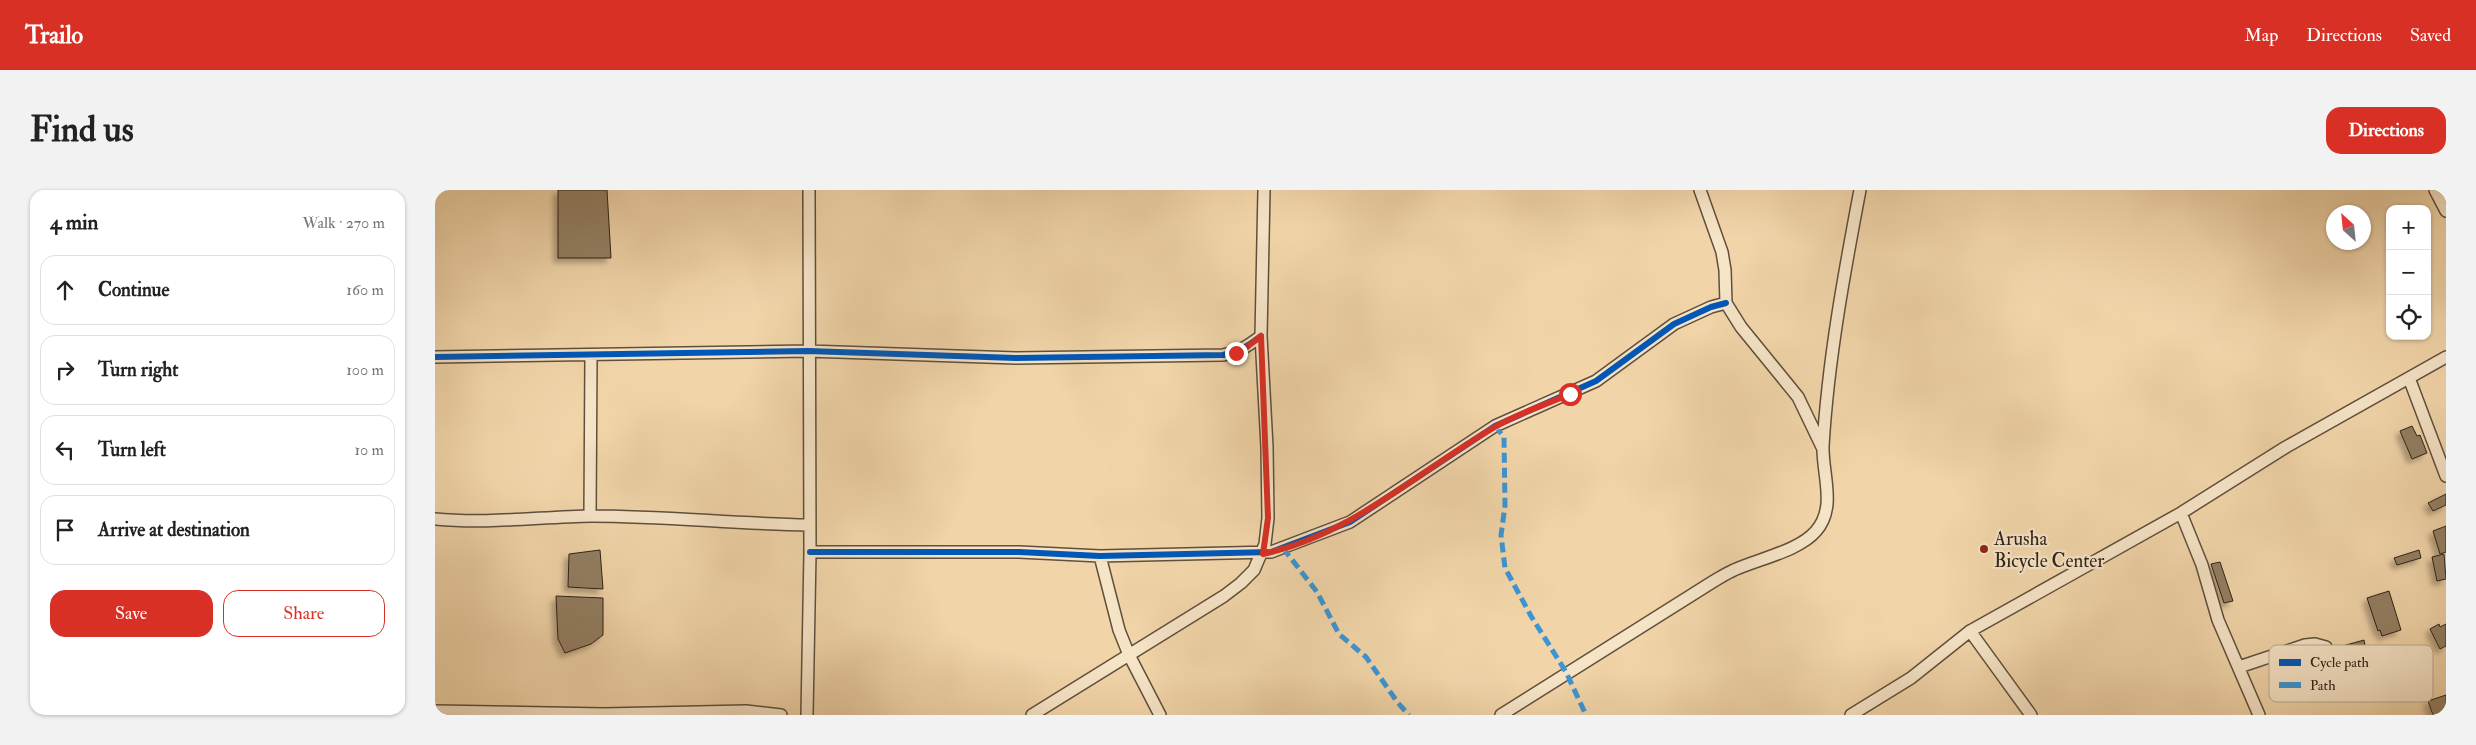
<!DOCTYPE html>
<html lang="en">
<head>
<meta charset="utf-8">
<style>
  body { margin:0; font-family:"IM FELL Double Pica",serif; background:#f2f2f2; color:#222 }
  .controls { position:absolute; right:15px; top:15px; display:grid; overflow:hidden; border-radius:10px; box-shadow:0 1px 4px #0004 }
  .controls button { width:45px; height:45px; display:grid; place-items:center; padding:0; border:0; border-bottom:1px solid #e0e0e0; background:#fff; color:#222; font:25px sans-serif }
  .compass { position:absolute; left:1891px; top:15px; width:45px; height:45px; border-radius:50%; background:#fff; box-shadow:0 1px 4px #0004; rotate:333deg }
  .stop { position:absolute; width:15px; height:15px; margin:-11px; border:4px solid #d93025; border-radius:50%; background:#fff }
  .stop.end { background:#d93025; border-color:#fff; box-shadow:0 1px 5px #0008 }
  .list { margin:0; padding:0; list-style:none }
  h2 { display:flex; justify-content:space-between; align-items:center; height:65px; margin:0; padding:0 20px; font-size:21px }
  h2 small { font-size:16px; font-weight:400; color:#767676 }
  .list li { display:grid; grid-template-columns:32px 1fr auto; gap:15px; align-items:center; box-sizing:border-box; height:70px; margin:0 10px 10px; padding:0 10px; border:1px solid #e0e0e0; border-radius:15px }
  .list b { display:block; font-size:19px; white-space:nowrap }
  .list em { font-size:16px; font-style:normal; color:#767676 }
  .actions { display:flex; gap:10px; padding:15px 20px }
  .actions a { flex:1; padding:11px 0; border:1px solid #d93025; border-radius:15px; text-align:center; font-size:18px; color:#d93025 }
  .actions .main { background:#d93025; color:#fff }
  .icon { flex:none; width:28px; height:28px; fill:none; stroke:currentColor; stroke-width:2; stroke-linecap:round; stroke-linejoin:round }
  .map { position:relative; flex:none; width:2011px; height:525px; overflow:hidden; border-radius:15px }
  header { display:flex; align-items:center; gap:30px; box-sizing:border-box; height:70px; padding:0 25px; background:#d93025; color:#fff }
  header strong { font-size:24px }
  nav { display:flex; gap:28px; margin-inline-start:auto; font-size:18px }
  .intro { display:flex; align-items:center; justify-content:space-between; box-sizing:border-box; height:120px; padding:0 30px }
  h1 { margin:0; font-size:35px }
  .button { padding:12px 22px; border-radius:15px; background:#d93025; color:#fff; font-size:18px; font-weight:700 }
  main { display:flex; gap:30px; padding:0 30px }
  aside { flex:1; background:#fff; border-radius:15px; box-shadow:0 1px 4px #0004 }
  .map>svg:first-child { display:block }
</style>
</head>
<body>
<header>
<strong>Trailo</strong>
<nav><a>Map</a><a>Directions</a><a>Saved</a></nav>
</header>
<div class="intro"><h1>Find us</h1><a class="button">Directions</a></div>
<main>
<aside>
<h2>4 min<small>Walk · 270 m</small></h2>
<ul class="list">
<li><svg class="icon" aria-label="ahead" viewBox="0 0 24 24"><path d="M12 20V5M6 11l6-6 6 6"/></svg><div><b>Continue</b></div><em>160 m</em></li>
<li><svg class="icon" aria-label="right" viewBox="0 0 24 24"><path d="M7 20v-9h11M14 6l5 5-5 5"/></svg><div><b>Turn right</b></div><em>100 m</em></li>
<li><svg class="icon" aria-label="left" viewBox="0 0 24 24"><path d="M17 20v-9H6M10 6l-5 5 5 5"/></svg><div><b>Turn left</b></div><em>10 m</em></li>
<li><svg class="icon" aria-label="arrive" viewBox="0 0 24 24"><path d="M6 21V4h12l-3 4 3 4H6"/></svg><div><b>Arrive at destination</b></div></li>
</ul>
<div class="actions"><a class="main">Save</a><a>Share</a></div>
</aside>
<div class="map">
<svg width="2011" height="525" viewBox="0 0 2011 525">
  <defs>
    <filter id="shadow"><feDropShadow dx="-4.5" dy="4.5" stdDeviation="2.5" flood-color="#0004"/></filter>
  </defs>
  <rect width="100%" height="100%" fill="#f1d5a9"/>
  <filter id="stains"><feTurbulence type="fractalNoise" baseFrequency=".004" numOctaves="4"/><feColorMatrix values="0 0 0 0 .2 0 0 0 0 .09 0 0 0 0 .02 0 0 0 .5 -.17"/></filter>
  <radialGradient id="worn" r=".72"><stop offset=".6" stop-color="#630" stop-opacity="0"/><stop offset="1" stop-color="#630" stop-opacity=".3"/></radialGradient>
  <path fill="#937f63" stroke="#2e2218" filter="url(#shadow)" d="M123,0H172L176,68H123Z
    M1977,236L1982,246L1985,245L1992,263L1977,269L1965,241Z
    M2011,304V315L1998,321L1993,313Z
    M2011,336V362L2005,364L1998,341Z
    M165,360L168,399L133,397L134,364Z
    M1984,360L1986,368L1962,375L1959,368Z
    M2009,364L2011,389L2002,391L1997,367Z
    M1785,372L1798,411L1789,413L1776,374Z
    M1954,401L1966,440L1947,446L1945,440L1943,441L1932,408Z
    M121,406L168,408V445L156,454L130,463L123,449Z
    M2004,434L2005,437L2011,434V456L2005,459L1995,439Z
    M1929,450L1935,481L1925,483L1922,473L1909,476L1904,457Z
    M2011,505V525H1998L1993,511Z"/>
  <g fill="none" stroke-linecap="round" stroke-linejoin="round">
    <defs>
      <path id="minor" d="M1265,0L1287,62L1290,80L1291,113L1306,137L1363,207L1388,259
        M2000,0L2011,21
        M0,167L373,161L581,168L788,165C804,162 813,156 826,146
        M1974,188L2011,286
        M1746,323L1767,375L1783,430L1824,525
        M155,326L156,166
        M0,329C52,334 104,327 157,326C229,326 302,334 374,335
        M375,362H584L665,366L836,362L915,332L1060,236L1161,191L1239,134L1276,117L1291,113
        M665,366L684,440L694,465L725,525
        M1535,441L1596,525
        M1804,477L1870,455L1880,454L1891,457
        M0,521L169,524L311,521L346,525
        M372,525L375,362L374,0
        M597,525L789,406L806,393L819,380L830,354L833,328L832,257L826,146L829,0
        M1066,525L1279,391C1286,387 1292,383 1299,380C1323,369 1364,361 1381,341C1402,317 1387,284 1388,256C1393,171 1409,84 1425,0
        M1416,525L1476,488L1535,441L1746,323L1851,257L2011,167"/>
    </defs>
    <use href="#minor" stroke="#5f4f3c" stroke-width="14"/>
    <use href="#minor" stroke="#f6e4c7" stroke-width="11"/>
    <path stroke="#3c95d4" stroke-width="5" stroke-dasharray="10 5" stroke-linecap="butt" d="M1060,236L1069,247L1070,316L1066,345L1070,378L1096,426L1131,482L1151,525
      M848,358L882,402L904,444L931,467L963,513L974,525"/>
    <defs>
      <path id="cycleway" d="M0,167L373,161L581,168L788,165C804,162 813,156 826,146
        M375,362H584L665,366L836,362L915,332L1060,236L1161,191L1239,134L1276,117L1291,113"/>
    </defs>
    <use href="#cycleway" stroke="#f6e4c7" stroke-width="9"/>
    <use href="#cycleway" stroke="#0057b8" stroke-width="6"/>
  </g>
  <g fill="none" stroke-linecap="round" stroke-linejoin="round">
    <path stroke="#d93025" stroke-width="6" d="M801,163L812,157L826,146L833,328L828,364C916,345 983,282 1058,238C1081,224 1110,215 1135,204"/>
  </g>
  <circle fill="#8f2418" stroke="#f6e4c7" stroke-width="2" cx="1549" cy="359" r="5"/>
  <g text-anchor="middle" stroke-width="4.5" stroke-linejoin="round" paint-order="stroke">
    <g font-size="19" fill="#2e2218" stroke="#f6e4c7" text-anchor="start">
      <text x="1559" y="355">Arusha<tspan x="1559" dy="22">Bicycle Center</tspan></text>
    </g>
  </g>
  <rect x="1834" y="455" width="164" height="57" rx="8" fill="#f6e4c7" stroke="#baaa92" stroke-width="1"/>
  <rect x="1844" y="469" width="22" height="7" fill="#0057b8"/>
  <rect x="1844" y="492" width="22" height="6" fill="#3c95d4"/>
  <g font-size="14" fill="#2e2218">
    <text x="1875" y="477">Cycle path</text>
    <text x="1875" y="500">Path</text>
  </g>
  <rect width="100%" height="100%" filter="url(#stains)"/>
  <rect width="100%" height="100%" fill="url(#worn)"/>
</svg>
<div class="controls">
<button>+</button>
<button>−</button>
<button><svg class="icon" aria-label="locate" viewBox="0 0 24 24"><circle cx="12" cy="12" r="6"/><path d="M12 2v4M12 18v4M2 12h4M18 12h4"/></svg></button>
</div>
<svg class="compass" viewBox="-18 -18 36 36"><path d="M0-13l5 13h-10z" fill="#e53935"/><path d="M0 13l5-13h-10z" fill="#767676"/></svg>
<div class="stop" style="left:1135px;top:204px"></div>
<div class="stop end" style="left:801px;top:163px"></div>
</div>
</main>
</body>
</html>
